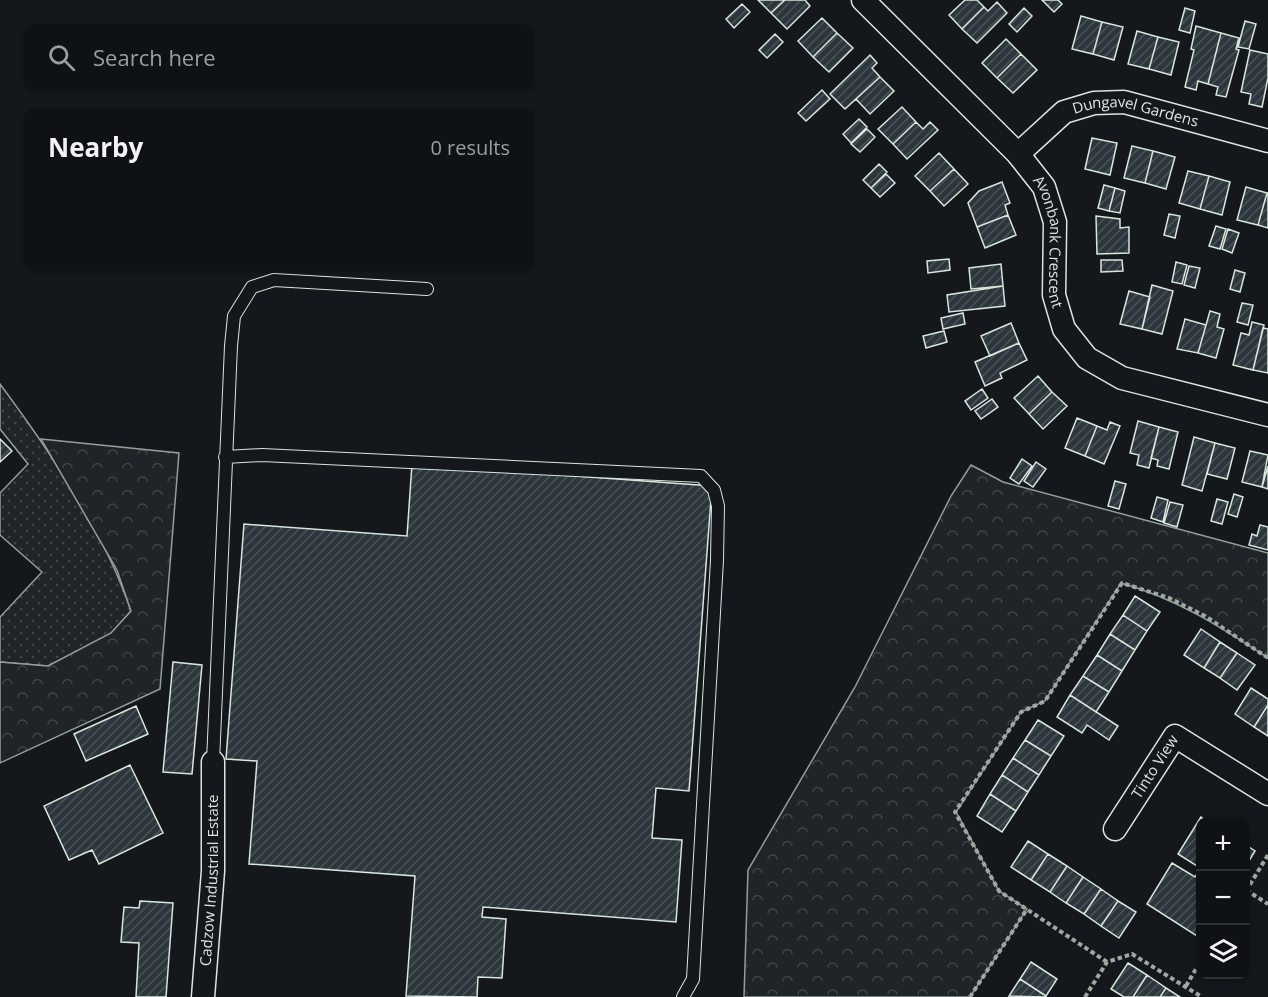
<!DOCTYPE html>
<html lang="en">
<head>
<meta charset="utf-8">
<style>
  body { margin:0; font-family:"Open Sans",sans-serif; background:#181b1e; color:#f1f3f6 }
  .controls { position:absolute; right:18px; bottom:18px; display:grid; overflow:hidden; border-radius:12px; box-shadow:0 2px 4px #0004 }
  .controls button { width:54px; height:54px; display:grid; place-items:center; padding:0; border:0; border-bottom:2px solid #2f3234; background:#0f1215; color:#f1f3f6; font:30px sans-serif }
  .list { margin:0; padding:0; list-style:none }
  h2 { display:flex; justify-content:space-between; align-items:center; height:78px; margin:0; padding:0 24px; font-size:26px }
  h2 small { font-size:20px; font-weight:400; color:#9b9ea0 }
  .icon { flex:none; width:33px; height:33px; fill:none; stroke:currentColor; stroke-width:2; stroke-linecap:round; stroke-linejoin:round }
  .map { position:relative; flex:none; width:1268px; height:997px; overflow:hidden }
  .search { position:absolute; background:#0f1215; box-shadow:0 2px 4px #0004; left:24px; top:24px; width:510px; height:66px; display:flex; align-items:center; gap:15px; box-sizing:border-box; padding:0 21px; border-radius:12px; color:#9b9ea0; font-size:22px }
  .panel { position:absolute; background:#0f1215; box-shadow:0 2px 4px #0004; left:24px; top:108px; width:510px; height:162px; border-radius:12px }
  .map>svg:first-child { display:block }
</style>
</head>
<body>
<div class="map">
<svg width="1268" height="997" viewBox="0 0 1268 997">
  <defs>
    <pattern id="grass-dots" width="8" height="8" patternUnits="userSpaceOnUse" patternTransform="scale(1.5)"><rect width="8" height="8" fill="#202428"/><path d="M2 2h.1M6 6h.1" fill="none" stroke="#404447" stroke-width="1.8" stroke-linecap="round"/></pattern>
    <pattern id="forest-crowns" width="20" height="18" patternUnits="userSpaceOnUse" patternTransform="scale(1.5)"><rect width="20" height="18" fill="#202428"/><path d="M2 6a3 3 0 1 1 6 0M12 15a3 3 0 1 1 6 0" fill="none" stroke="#404447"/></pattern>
    <pattern id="building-hatch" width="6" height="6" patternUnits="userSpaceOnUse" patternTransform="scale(1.5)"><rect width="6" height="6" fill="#2c363c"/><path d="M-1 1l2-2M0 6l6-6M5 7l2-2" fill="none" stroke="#4a5358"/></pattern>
  </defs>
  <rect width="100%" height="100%" fill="#14181c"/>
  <path fill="url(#grass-dots)" stroke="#939e99" stroke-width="1.5" d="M0,384C51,453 103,529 131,611L108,637L48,666L0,662V617L42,572L0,535V493L28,464L0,429Z"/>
  <path fill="url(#forest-crowns)" stroke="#939e99" stroke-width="1.5" d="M41,439L179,453L160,689L0,763V662L48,666L111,633L131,611L117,570Z
    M971,465L1003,482L1268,553V658C1221,627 1177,599 1121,583L1045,701L1021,712L956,812L999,891L1027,909L970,997H744L748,870L855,687L951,496Z"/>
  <path fill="url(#building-hatch)" stroke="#d8e6dc" stroke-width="1.5" d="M758,0H785L771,13Z
    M785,0H805L810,6L787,29L771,13Z
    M965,0H977L984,7L962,29L949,15Z
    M1042,0H1058L1062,4L1054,12Z
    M997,2L1007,13L977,43L962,29L984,7L988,11Z
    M742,4L750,12L734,28L726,19Z
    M1024,8L1032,16L1017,32L1009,24Z
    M1185,8L1195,11L1190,33L1179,30Z
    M1081,16L1102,22L1093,54L1072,49Z
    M822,18L837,33L813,57L798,41Z
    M1245,21L1256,24L1249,49L1238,47Z
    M1102,22L1123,27L1114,60L1093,54Z
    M1196,26L1221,33L1208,84L1198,81L1196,90L1185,87L1194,50L1191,49Z
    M1137,31L1158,37L1149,69L1128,64Z
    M837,33L853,48L829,72L813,57Z
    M1221,33L1239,38L1236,49L1239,50L1226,97L1216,95L1218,87L1208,84Z
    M775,34L783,42L767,58L759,50Z
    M1158,37L1179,42L1171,75L1149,69Z
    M1006,39L1021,54L997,78L982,63Z
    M1250,50L1268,54V78L1262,107L1249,104L1251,94L1241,92Z
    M1021,54L1037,70L1013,93L997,78Z
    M870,55L877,63L872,68L880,77L845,109L830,94Z
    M880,77L894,91L870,114L856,99Z
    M822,90L830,99L806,121L798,113Z
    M902,107L916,122L893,144L878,129Z
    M859,119L867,127L851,143L843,134Z
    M916,122L923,129L930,122L938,130L907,159L893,144Z
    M867,129L875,137L860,152L851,144Z
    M1092,138L1117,143L1110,175L1085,169Z
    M1132,146L1153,151L1145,183L1124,178Z
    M1153,151L1175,157L1166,189L1145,183Z
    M939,153L954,169L930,191L915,176Z
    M879,164L887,172L871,188L863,180Z
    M954,169L968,184L944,206L930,191Z
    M1188,171L1209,176L1200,209L1179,203Z
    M886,174L895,183L880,197L871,188Z
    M1209,176L1230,182L1222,215L1200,209Z
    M1002,182L1010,203L1005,205L1008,215L977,227L968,203L979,191Z
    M1104,185L1115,188L1109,211L1098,208Z
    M1246,187L1267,193L1258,225L1237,220Z
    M1115,188L1125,191L1120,213L1109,211Z
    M1267,193H1268V228L1258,225Z
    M1169,214L1180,216L1175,238L1164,235Z
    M1008,215L1016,235L985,248L977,227Z
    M1096,216L1120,219V228L1129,227V253L1097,254Z
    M1216,226L1226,229L1220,249L1209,246Z
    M1228,229L1239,233L1232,253L1222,249Z
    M949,259L950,270L928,273L927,261Z
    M1101,260H1122L1123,271L1101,272Z
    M1176,262L1187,265L1182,284L1172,282Z
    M1001,264L1003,286L971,289L969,268Z
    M1189,266L1200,268L1195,288L1184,285Z
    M1235,270L1245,273L1240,292L1230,289Z
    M1152,285L1173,291L1162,334L1142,329Z
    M1003,286L1005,306L949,312L947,295Z
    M1129,291L1150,297L1142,329L1120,324Z
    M1242,303L1253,305L1248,325L1237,322Z
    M1210,311L1220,314L1217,327L1224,329L1216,358L1198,353Z
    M963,313L965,324L943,329L941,318Z
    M1185,319L1206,325L1198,353L1177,349Z
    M1252,322L1264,325L1253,370L1233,365L1241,333L1249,335Z
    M1011,323L1019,343L990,356L981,336Z
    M1263,328L1268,329V373L1253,370Z
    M944,331L947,342L926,348L923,336Z
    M1019,343L1027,360L1000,373L1002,378L985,386L975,362Z
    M1038,376L1052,392L1029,414L1014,398Z
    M982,389L988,398L971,410L965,401Z
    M1052,392L1067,406L1043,429L1029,414Z
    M992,399L998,407L981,419L975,411Z
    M1077,418L1097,426L1085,456L1065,448Z
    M1138,421L1159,427L1149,468L1137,465L1139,455L1130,453Z
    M1110,422L1120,426L1104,464L1085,456L1097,426L1107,430Z
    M1159,427L1178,432L1169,469L1157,466L1158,460L1151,458Z
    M1194,437L1215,443L1202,491L1182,485Z
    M0,439L12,451L0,462Z
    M1215,443L1235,448L1227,479L1207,474Z
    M1250,451L1268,455L1262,487L1242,482Z
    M1022,459L1032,466L1019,484L1010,478Z
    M1036,462L1046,469L1033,487L1024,481Z
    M412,464L712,486L689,791L656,788L652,838L682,840L676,922L483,907L482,917L506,919L502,978L478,977L477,997L406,996L415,876L249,864L257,761L226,759L244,524L407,536Z
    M1268,466V489L1262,487Z
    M1115,481L1126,484L1119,509L1108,506Z
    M1234,494L1243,497L1237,517L1228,514Z
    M1157,497L1168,500L1163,522L1151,518Z
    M1217,499L1228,502L1222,524L1211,521Z
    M1170,502L1183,505L1177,527L1164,523Z
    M1260,525L1268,527V550L1249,545L1252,534L1257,536Z
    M1135,596L1160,612L1147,631L1123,615Z
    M1123,615L1147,631L1135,650L1110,634Z
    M1201,629L1220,642L1204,668L1184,655Z
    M1110,634L1135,650L1122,671L1097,655Z
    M1220,642L1237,653L1220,678L1204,668Z
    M1237,653L1255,665L1237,690L1220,678Z
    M1097,655L1122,671L1109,692L1083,676Z
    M173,662L202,665L192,774L163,772Z
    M1083,676L1109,692L1096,712L1070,695Z
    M1251,688L1268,699V705L1254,727L1235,714Z
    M1070,695L1118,726L1109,740L1087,725L1082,733L1057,717Z
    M1268,705V736L1254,727Z
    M136,706L148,734L86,761L74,734Z
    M1038,720L1064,736L1051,756L1025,740Z
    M1025,740L1051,756L1039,775L1013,758Z
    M1013,758L1039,775L1028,792L1002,775Z
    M130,765L163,833L99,864L92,850L69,860L44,806Z
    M1002,775L1028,792L1016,811L990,794Z
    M990,794L1016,811L1002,832L977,816Z
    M1201,817L1207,822H1200V868L1178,854Z
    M1028,841L1048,854L1031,880L1011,867Z
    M1246,845L1255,851L1246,866Z
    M1048,854L1067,866L1050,892L1031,880Z
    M1172,863L1195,877L1200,868V938L1147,904Z
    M1067,866L1083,877L1066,903L1050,892Z
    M1083,877L1101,889L1084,914L1066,903Z
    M1101,889L1118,901L1101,926L1084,914Z
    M140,901L173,903L166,997H136L139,943L121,942L124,907L139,908Z
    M1118,901L1136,912L1119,938L1101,926Z
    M1031,962L1057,979L1046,996L1020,979Z
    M1128,963L1147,975L1133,997H1124L1111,989Z
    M1147,975L1166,988L1160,997H1133Z
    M1020,979L1046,996L1045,997L1009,996Z
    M1166,988L1180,997H1160Z"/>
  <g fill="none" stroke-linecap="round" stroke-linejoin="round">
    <defs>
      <path id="lane" d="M225,457L262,455L701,476L714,490L718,506L717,560L693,979L683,997
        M213,762L231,346L234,316L252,287L274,280L427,289"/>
      <g id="street">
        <path id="s1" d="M863,0L1018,154L1044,187L1055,222L1054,295L1064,329L1087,358L1122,378L1268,415"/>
        <path id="s2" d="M1018,154L1064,112L1094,103L1124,102L1268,141"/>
        <path id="s3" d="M1115,829L1175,736L1268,794"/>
        <path id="s4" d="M203,997L213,871V762"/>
      </g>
    </defs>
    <use href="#lane" stroke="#d8e6dc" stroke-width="14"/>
    <use href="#street" stroke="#d8e6dc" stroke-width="25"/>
    <path stroke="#9da8a2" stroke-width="4" stroke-dasharray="4.5 3" stroke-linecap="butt" d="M1246,890L1268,904
      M1246,891L1268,855
      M1107,962L999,891L955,812L1021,712L1045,701L1122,583L1169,598L1205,616L1268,658
      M1186,986L1200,962
      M970,997L1027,909
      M1085,997L1107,962L1132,954L1202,997"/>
    <use href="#lane" stroke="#14181c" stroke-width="12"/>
    <use href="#street" stroke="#14181c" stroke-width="22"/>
  </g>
  <g text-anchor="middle" stroke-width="4.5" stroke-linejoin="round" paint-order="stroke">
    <g font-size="15" fill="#d8e6dc" stroke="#14181c">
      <text dy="5" stroke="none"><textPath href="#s2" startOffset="136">Dungavel Gardens</textPath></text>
      <text dy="5" stroke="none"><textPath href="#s1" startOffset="316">Avonbank Crescent</textPath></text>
      <text dy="5" stroke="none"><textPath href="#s3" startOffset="74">Tinto View</textPath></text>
      <text dy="5" stroke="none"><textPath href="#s4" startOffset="117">Cadzow Industrial Estate</textPath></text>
    </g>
  </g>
</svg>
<div class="controls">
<button>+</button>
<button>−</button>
<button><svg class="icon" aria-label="layers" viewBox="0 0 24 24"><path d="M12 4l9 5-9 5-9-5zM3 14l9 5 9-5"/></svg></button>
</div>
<div class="search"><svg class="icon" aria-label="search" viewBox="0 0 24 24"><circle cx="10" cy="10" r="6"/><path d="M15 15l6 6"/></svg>Search here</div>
<section class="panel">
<h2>Nearby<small>0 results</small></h2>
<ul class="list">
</ul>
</section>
</div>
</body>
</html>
